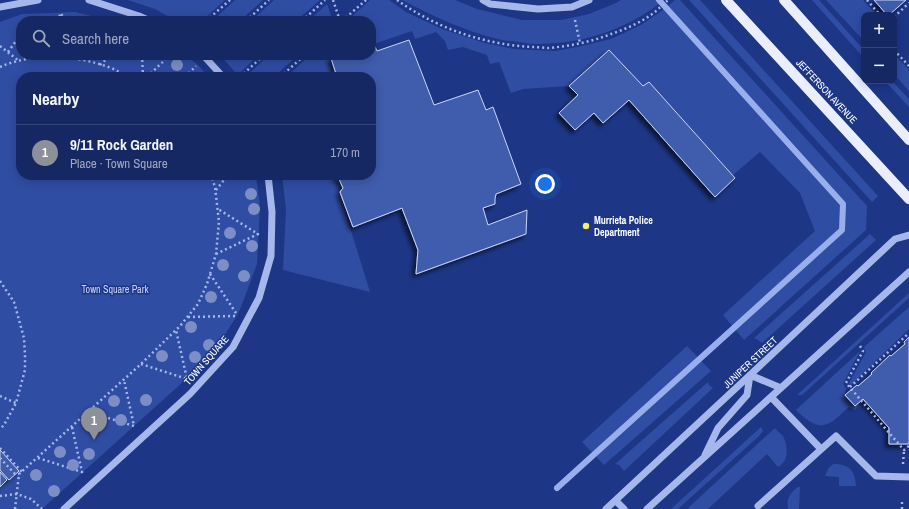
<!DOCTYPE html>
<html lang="en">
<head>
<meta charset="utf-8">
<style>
  body { margin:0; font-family:"Archivo Narrow",sans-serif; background:#1f306a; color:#f1f3f6 }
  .controls { position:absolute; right:12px; top:12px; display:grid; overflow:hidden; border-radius:8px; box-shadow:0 2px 10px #0003 }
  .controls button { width:36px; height:36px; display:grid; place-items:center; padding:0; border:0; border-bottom:1px solid #354478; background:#162864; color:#f1f3f6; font:20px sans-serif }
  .you { position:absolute; left:545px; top:184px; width:14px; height:14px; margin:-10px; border:3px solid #fff; border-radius:50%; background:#1a73e8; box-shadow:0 0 0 6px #1a73e833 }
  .badge { display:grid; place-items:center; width:26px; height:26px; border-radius:50%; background:#8c9099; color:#fff; font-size:13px; font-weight:700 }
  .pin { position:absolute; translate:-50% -33px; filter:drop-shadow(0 1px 2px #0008) }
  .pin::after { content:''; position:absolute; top:21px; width:14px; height:12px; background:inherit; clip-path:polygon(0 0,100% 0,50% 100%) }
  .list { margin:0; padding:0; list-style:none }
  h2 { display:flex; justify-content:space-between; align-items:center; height:52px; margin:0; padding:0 16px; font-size:17px }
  h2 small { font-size:13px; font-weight:400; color:#9ea6bf }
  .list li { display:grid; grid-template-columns:26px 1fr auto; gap:12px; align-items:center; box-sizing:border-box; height:56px; padding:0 16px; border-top:1px solid #354478 }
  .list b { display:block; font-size:15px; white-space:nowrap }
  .list p { margin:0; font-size:13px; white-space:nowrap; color:#9ea6bf }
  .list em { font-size:13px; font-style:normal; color:#9ea6bf }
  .icon { flex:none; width:22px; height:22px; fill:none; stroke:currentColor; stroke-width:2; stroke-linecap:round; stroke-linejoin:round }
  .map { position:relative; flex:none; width:909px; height:509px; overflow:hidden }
  .search { position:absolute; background:#162864; box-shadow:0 2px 10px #0003; left:16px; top:16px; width:360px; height:44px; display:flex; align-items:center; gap:10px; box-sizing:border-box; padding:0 14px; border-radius:16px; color:#9ea6bf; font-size:15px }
  .panel { position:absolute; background:#162864; box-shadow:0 2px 10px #0003; left:16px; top:72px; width:360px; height:108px; border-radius:16px }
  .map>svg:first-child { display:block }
</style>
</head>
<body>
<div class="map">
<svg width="909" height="509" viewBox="0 0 909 509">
  <defs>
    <filter id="shadow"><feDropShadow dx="-3.5" dy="3.5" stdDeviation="2" flood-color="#0009"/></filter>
  </defs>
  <rect width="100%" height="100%" fill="#1d3686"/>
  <path fill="#304da4" d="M128,0H225L202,21H176L155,9Z
    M235,0H263L240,21H212Z
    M274,0H320L296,21H251Z
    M370,0H389L406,12L442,29L485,43L514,49L555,51L577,47L611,39L641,25L660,12L675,0H680L867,206L866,230L744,340L723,315L815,231L800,193L760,152L733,175L649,83L643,86L609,50L569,86L523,89L511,93L499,62L490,64L487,55L463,47L448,50L445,41L436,32L415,39L412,31L374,44L373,42L371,43V21H350L349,19Z
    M402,0H455L477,9L522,20H561L589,14L616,3L621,0H664C629,29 582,44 537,44C531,44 525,43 519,42C512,41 504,41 498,39C464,31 433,16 402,0Z
    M689,0H700L878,196L872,202Z
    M812,0H819L864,50V58Z
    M826,0H863L877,15H864V41Z
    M327,4L333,21H308Z
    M75,12L112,21H21V55H185L198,65L209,77H21V175H256L260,207L257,264L241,307L235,319L216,348L194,372L42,509H0V22L22,14Z
    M894,54L909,70V91L894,74Z
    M220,55H259L241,72H235Z
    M269,55H298L274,77H245Z
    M310,55H334L329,57L335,75L327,77H286Z
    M885,81H892L909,99V107Z
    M282,175H334L335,179L338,180L341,187L339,192L370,292L283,270L286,209Z
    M870,234L876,240L762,343L758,340L754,338Z
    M909,293V298L802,395H797Z
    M909,307V329L851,385L849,383L866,352L864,347Z
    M687,346L711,371L604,465L582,442Z
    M860,351L843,384L846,388L845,395L855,406L860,405L855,410L849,407C837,417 827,432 811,422C805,419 801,415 796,410Z
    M708,382L709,385L713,388L624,471L619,465L615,464Z
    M761,427L763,431L759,436L678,509H671Z
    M775,428C777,431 780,433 782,435C787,441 788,454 785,460C783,463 780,466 778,467L767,454L708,509H689L688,508Z
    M833,464C849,464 855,470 856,486H839V477L825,476L828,469Z
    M798,487H800L799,509H788C786,499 790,493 798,487Z"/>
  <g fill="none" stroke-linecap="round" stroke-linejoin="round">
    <path stroke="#99afed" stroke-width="6" d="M557,488L842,230L843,204L659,0"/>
  </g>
  <path fill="#415bad" stroke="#cad6f8" filter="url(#shadow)" d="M874,0H906L889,15H887Z
    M409,40L434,105L478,90L486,110L493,107L521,184L496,194L495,199V204L483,208L488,225L527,210L526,234L416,274L418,250L402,208L353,227L340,192L343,188L339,179L337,178L335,175H371V77H337L331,58L338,55H371V43L373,42L377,51Z
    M609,50L643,86L649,82L735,178L715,197L629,100L603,123L594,113L575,130L559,113L578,95L569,86Z
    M909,337V444H889V428L863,399L855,406L845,395L857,385L858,386L872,374L871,373L890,355L891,356L905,344L904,342Z
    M0,450L19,471L9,480L0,470Z
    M0,472L7,480L0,487Z"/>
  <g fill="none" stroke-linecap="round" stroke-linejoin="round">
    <path stroke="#a6b7eb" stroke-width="2.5" stroke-dasharray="2 3" stroke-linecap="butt" d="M333,0L340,21
      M397,0C436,28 485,45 533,47C538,47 544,48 549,48C570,46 591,42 611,34C626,29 642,22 655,12C659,8 664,4 668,0
      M867,0L880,15
      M894,17L909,3
      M575,20L580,43
      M57,21L61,13L65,21
      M206,21L230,0
      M246,21L269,0
      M302,21L325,0
      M342,21L366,0
      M0,46L19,61
      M894,50L909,66
      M8,52L21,34
      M142,55L143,77
      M100,65L111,55
      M0,67C34,52 77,55 111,68C117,70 122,74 127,77
      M147,77L170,55
      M185,77L196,66
      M240,77L264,55
      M280,77L305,55
      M216,190L228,175
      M216,254L258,234L218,209
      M210,274L236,313
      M0,281L14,302L24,338L25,355V370L16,403L4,425L0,429
      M188,317L235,316
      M860,346L863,351L846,383L904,450L909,446
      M141,364L187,379L176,330
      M850,387L909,333
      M0,396L16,403
      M89,412L134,426L124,380
      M0,448L22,472
      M0,458L15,474H19
      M38,458L82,472L72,427
      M903,464L904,450
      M0,496L17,494L31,499L42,509
      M15,509L19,474L141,364L180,326L198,304L207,284L216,254L219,222L215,187L211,175
      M902,509V500"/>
    <path stroke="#a6b7eb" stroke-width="7" d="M89,0L139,16L150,21
      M483,0L490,4L538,9L572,7L589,0
      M0,7L38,0
      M203,55L223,77
      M771,397L821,449
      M705,455L718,428L747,395L750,375L781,388
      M616,501L624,509
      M758,506L836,436L876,476L909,477
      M64,509L190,394L233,347L259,298L271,256L272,212L268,175
      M606,509L750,375L895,239L909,235
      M647,509L909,272"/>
    <path stroke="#eaeefe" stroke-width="10" d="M726,0L909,199
      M784,0L909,140"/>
  </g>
  <g fill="#7c8ec5">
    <circle cx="177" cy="65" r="6"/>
    <circle cx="251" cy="194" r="6"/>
    <circle cx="254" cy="209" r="6"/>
    <circle cx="230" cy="233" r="6"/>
    <circle cx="252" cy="246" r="6"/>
    <circle cx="223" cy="265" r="6"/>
    <circle cx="244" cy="276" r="6"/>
    <circle cx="211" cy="297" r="6"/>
    <circle cx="191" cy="327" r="6"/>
    <circle cx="209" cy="345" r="6"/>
    <circle cx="162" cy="356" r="6"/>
    <circle cx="195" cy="357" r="6"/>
    <circle cx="146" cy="400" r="6"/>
    <circle cx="114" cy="401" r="6"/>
    <circle cx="121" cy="420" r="6"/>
    <circle cx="60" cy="452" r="6"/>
    <circle cx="89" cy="454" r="6"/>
    <circle cx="73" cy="465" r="6"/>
    <circle cx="36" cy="475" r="6"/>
    <circle cx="54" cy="491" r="6"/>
  </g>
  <circle fill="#faee64" stroke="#1d3686" stroke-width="1.5" cx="586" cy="226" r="4"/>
  <g text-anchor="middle" stroke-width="3" stroke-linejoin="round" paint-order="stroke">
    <g font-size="10" fill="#fff" stroke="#1d3686">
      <text transform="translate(827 91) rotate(47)" y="4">JEFFERSON AVENUE</text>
      <text transform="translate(206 360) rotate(-49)" y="4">TOWN SQUARE</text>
      <text transform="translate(750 362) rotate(-43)" y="4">JUNIPER STREET</text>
    </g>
    <g font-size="10" font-weight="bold" fill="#fff" stroke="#1d3686" text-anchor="start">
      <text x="594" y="224">Murrieta Police<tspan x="594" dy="12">Department</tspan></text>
    </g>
    <g font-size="10" fill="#cad6f8" stroke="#1d3686">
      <text x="115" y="293">Town Square Park</text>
    </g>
  </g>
</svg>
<div class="controls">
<button>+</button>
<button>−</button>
</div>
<div class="you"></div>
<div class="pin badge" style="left:94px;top:440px">1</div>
<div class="search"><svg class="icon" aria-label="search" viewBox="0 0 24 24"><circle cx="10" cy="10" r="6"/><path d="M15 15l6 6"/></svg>Search here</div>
<section class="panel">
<h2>Nearby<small></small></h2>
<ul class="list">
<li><span class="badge">1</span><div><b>9/11 Rock Garden</b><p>Place · Town Square</p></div><em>170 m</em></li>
</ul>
</section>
</div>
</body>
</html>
